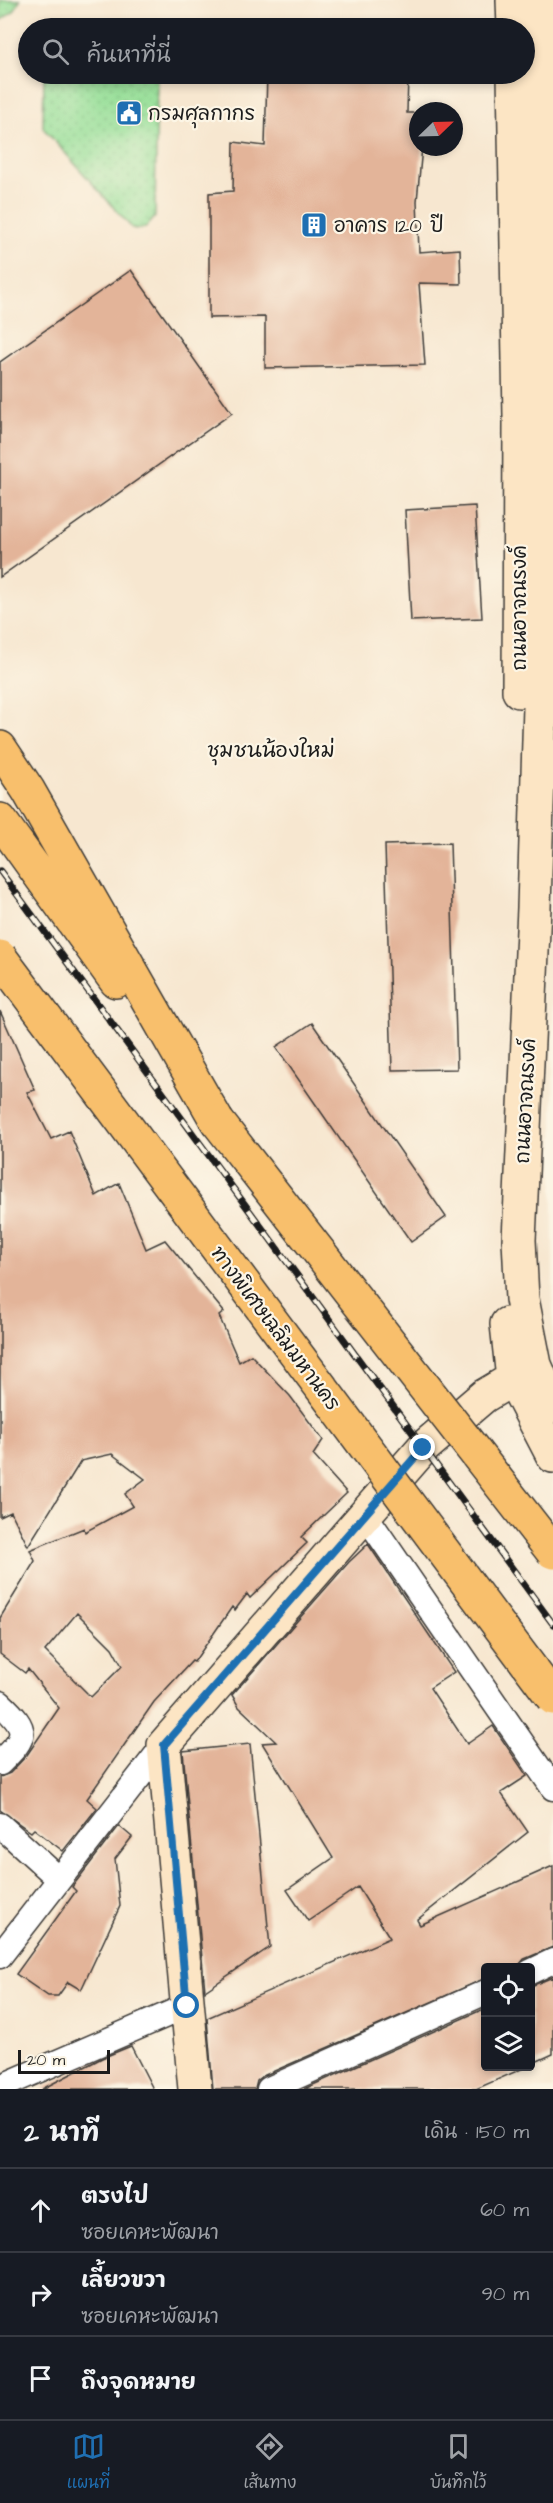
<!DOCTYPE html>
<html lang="th">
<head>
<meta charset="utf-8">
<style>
  body { margin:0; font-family:"Architects Daughter","Playpen Sans Thai",sans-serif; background:#20242c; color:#f1f3f6 }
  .controls { position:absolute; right:18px; bottom:18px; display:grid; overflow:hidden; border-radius:6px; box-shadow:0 3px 9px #0003 }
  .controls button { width:54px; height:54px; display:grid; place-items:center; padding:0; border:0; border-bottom:2px solid #363941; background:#171b24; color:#f1f3f6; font:30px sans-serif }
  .compass { position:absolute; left:409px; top:102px; width:54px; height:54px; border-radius:50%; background:#171b24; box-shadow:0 3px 9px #0003; rotate:67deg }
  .scale { position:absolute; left:18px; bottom:15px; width:92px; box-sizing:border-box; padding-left:6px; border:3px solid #1c1c1c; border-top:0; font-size:16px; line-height:21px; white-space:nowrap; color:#1c1c1c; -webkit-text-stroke:4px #fcf5e5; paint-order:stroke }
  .stop { position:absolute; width:18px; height:18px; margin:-14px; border:4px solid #1f6fb2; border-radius:50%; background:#fff }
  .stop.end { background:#1f6fb2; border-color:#fff; box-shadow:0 2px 6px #0008 }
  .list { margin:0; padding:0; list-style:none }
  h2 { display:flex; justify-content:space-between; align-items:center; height:78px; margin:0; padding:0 24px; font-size:26px }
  h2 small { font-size:20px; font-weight:400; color:#9ea1a6 }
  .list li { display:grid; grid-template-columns:39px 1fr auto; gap:18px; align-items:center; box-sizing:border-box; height:84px; padding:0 24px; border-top:2px solid #363941 }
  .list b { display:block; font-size:22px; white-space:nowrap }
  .list p { margin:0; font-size:20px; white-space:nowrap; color:#9ea1a6 }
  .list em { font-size:20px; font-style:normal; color:#9ea1a6 }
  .icon { flex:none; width:33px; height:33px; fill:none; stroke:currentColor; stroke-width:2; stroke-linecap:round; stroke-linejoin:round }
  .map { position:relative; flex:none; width:553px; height:2089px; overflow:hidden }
  .search { position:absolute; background:#171b24; box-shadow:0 3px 9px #0003; left:18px; right:18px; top:18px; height:66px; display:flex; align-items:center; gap:15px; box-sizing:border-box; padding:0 21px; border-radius:33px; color:#9ea1a6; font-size:22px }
  .sheet { height:330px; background:#171b24 }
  nav { display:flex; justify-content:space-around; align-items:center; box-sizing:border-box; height:84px; border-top:2px solid #363941; background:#171b24; font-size:16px; color:#9ea1a6 }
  nav a { display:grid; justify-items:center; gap:3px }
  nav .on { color:#1f6fb2 }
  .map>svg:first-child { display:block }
</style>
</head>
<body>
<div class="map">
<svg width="553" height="2089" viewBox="0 0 553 2089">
  <defs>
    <pattern id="garden-dots" width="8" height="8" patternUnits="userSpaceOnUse" patternTransform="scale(1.5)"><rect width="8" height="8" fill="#97df99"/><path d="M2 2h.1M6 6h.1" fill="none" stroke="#82bf83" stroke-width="1.8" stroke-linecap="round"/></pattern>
  </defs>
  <rect width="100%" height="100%" fill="#fcf5e5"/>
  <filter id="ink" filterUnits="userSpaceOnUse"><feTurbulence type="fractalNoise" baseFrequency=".0167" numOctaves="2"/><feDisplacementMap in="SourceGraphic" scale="12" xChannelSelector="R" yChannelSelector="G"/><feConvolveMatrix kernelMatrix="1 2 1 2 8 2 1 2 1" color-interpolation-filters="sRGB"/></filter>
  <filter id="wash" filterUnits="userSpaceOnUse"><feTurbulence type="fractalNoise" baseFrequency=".008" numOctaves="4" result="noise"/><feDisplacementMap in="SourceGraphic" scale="24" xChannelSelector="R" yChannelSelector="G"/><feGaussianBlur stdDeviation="1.35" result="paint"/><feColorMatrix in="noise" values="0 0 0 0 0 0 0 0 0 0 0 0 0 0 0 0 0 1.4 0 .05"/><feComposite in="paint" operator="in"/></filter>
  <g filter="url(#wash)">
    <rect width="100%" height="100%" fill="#f7e7d0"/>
    <path fill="url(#garden-dots)" stroke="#5a7e5a" stroke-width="1.5" d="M0,0H20L14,11L0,21Z
      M44,74H157L155,217C148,226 144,231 132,228L43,128Z"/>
    <g id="blocks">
      <path fill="#e3b499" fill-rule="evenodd" d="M267,74H408L407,113H418V147H422L417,201L419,252L460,249L461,284L419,283L425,365L265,368V317L209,318V193L233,191L234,142L265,146Z
        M131,270L232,413L0,577V362Z
        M475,506L482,618L411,621L405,510Z
        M450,843L457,1069L392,1070L385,845Z
        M0,1011L35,1090L27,1092L51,1139L69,1131L96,1196L119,1183L146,1249L165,1240L224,1312L219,1316L239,1362L251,1355L290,1396L323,1440L313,1455L347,1493L301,1537L307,1543L250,1598L247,1594L235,1610L232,1607L194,1662L192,1661L154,1702L87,1799L97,1808L63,1851L34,1829L31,1832L0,1810V1777L10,1773L27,1755L59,1708L28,1669L25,1673L0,1654V1618L35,1561L30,1550L84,1528L85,1532L133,1506L125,1494L145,1479L112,1454L81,1461L28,1546L11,1512L0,1517ZM77,1613L112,1648L122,1666L91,1697L45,1651Z
        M312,1023L446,1217L411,1242L276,1047Z
        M368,1544L454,1672L430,1688L467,1744L493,1726L527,1776L501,1793L528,1832L417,1920L420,1925L553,1866V1947L524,1959L517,1968H486V1978L263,2076L257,2081L255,2089H213L207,2018L390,1938L358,1887L308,1921L287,1890L333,1858L262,1743L276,1742L239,1707L232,1695L349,1562Z
        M250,1744L270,1947L205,1991L183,1751Z
        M119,1826L132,1837L115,1859L120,1906L81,1990L68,1982L58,1996H48L16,1974L76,1891L72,1887Z
        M553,1977V2054L531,2064V1986Z
        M486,2008V2067H526L476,2089H304Z
        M131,2046L153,2089H42L102,2058Z"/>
    </g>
  </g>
  <g filter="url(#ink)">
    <use href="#blocks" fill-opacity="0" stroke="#3d3a37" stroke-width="1.5"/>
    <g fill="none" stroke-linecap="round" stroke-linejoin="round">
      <defs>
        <path id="street" d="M366,1516L553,1788
          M0,1703C29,1730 28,1736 0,1763
          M0,1825L59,1879
          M0,1956L164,1745
          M530,1972L553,1961
          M0,2087L187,2006
          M269,2089L486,1992"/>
        <path id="secondary" d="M513,0L514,28
          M538,0L544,572L534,908L519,1240L522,1299L535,1365L553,1406
          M514,74L520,418L519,691
          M507,1324L513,1379L553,1456
          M195,2089L164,1745L423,1448L484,1396L531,1368"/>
        <path id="highway" d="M0,748L28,790L217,1121
          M0,820L116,981"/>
      </defs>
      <use href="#street" stroke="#3d3a37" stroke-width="27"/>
      <use href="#secondary" stroke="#3d3a37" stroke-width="36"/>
      <use href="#highway" stroke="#3d3a37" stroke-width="36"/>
      <use href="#street" stroke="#fff" stroke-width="24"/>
      <use href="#secondary" stroke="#fce5c4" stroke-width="33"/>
      <use href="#highway" stroke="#f8bf6c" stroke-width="33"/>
      <defs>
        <path id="rail" d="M0,871L553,1624"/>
      </defs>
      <use href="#rail" stroke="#1c1c1c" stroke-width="7"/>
      <use href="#rail" stroke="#fcf5e5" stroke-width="4.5" stroke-dasharray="14" stroke-linecap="butt"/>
      <defs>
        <path id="highway-bridge" d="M0,957L553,1698
          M217,1121L553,1552"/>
      </defs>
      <use href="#highway-bridge" stroke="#3d3a37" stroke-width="36" stroke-linecap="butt"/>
      <use href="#highway-bridge" stroke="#f8bf6c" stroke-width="33"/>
    </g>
  </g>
  <g fill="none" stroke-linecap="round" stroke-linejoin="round" filter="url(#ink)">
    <path stroke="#1f6fb2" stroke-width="8" d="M187,2006L164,1745L423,1448"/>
  </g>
  <defs>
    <symbol id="civic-square" viewBox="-11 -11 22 22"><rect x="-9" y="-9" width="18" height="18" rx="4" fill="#1f6fb2" stroke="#fcf5e5"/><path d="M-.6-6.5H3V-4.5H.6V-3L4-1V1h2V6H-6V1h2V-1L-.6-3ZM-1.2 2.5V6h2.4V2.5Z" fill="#fff"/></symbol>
    <symbol id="building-square" viewBox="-11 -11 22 22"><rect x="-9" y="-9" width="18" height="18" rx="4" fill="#1f6fb2" stroke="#fcf5e5"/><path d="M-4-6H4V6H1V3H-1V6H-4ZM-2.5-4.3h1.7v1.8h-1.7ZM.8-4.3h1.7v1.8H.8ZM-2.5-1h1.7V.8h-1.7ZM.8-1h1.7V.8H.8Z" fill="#fff"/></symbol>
  </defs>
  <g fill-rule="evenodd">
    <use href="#civic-square" x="114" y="98" width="30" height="30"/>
    <use href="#building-square" x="299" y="210" width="30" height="30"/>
  </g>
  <g text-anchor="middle" stroke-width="4.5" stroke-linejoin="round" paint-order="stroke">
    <g font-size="20" fill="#1c1c1c" stroke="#fcf5e5" text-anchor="start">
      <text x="148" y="120">กรมศุลกากร</text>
      <text x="334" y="232">อาคาร 120 ปี</text>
    </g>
    <g font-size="20" fill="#1c1c1c" stroke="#fcf5e5">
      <text transform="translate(519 608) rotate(-90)" y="7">ถนนอาจณรงค์</text>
      <text transform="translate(525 1101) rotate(-87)" y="7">ถนนอาจณรงค์</text>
      <text transform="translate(276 1328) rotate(53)" y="7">ทางพิเศษเฉลิมมหานคร</text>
    </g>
    <g font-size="21" fill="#1c1c1c" stroke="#fcf5e5">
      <text x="271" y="757">ชุมชนน้องใหม่</text>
    </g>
  </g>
</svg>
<div class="controls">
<button><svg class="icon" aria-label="locate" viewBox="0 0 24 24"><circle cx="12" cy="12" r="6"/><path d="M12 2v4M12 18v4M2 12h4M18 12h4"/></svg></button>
<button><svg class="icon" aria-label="layers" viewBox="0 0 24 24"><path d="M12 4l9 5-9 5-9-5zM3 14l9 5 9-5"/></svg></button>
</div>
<svg class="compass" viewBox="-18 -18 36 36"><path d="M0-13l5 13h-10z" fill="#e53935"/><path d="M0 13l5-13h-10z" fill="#9ea1a6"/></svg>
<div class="scale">20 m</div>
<div class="stop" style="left:187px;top:2006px"></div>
<div class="stop end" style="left:423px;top:1448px"></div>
<div class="search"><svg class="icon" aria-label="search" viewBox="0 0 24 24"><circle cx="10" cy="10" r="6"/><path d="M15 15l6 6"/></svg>ค้นหาที่นี่</div>
</div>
<section class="sheet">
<h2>2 นาที<small>เดิน · 150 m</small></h2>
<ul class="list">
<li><svg class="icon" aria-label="ahead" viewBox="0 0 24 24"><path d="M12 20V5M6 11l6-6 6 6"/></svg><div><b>ตรงไป</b><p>ซอยเคหะพัฒนา</p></div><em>60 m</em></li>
<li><svg class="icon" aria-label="right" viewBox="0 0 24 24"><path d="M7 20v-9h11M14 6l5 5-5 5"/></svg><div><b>เลี้ยวขวา</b><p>ซอยเคหะพัฒนา</p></div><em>90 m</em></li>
<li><svg class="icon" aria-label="arrive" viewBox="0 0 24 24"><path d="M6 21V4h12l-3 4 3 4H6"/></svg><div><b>ถึงจุดหมาย</b></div></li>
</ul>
</section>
<nav>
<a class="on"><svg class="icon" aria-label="map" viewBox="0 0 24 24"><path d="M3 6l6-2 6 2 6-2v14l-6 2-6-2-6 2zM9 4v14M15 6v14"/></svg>แผนที่</a>
<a><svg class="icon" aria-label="directions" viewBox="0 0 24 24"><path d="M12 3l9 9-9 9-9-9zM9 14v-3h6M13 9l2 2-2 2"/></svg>เส้นทาง</a>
<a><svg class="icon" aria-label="saved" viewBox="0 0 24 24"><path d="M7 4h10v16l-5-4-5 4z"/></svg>บันทึกไว้</a>
</nav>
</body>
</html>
